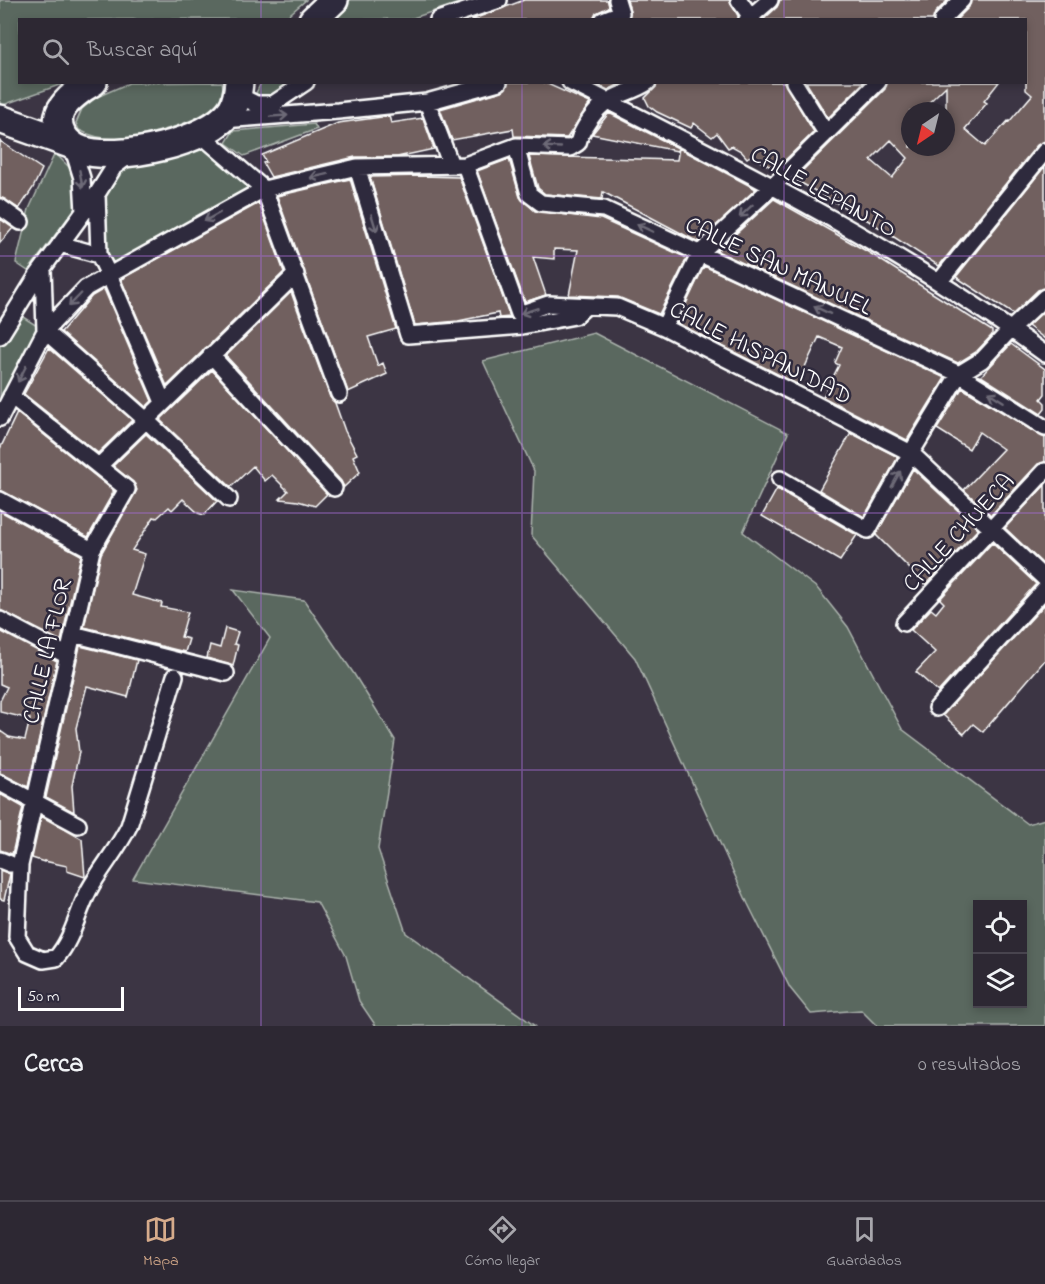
<!DOCTYPE html>
<html lang="es">
<head>
<meta charset="utf-8">
<style>
  body { margin:0; font-family:"Indie Flower",sans-serif; background:#35303b; color:#f1f3f6 }
  .controls { position:absolute; right:18px; bottom:18px; display:grid; overflow:hidden; border-radius:0px; box-shadow:0 3px 9px #0003 }
  .controls button { width:54px; height:54px; display:grid; place-items:center; padding:0; border:0; border-bottom:2px solid #48444e; background:#2d2833; color:#f1f3f6; font:30px sans-serif }
  .compass { position:absolute; left:901px; top:102px; width:54px; height:54px; border-radius:50%; background:#2d2833; box-shadow:0 3px 9px #0003; rotate:215deg }
  .scale { position:absolute; left:18px; bottom:15px; width:106px; box-sizing:border-box; padding-left:6px; border:3px solid #fff; border-top:0; font-size:16px; line-height:21px; white-space:nowrap; color:#fff; -webkit-text-stroke:4px #2f2a3d; paint-order:stroke }
  .list { margin:0; padding:0; list-style:none }
  h2 { display:flex; justify-content:space-between; align-items:center; height:78px; margin:0; padding:0 24px; font-size:26px }
  h2 small { font-size:20px; font-weight:400; color:#a7a6ac }
  .icon { flex:none; width:33px; height:33px; fill:none; stroke:currentColor; stroke-width:2; stroke-linecap:round; stroke-linejoin:round }
  .map { position:relative; flex:none; width:1045px; height:1026px; overflow:hidden }
  .search { position:absolute; background:#2d2833; box-shadow:0 3px 9px #0003; left:18px; right:18px; top:18px; height:66px; display:flex; align-items:center; gap:15px; box-sizing:border-box; padding:0 21px; border-radius:0px; color:#a7a6ac; font-size:22px }
  .sheet { height:174px; background:#2d2833 }
  nav { display:flex; justify-content:space-around; align-items:center; box-sizing:border-box; height:84px; border-top:2px solid #48444e; background:#2d2833; font-size:16px; color:#a7a6ac }
  nav a { display:grid; justify-items:center; gap:3px }
  nav .on { color:#d6ab8b }
  .map>svg:first-child { display:block }
</style>
</head>
<body>
<div class="map">
<svg width="1045" height="1026" viewBox="0 0 1045 1026">
  <rect width="100%" height="100%" fill="#3c3544"/>
  <filter id="ink" filterUnits="userSpaceOnUse"><feTurbulence type="fractalNoise" baseFrequency=".0167" numOctaves="2"/><feDisplacementMap in="SourceGraphic" scale="12" xChannelSelector="R" yChannelSelector="G"/><feConvolveMatrix kernelMatrix="1 2 1 2 8 2 1 2 1" color-interpolation-filters="sRGB"/></filter>
  <g filter="url(#ink)">
    <path fill="#5a685e" stroke="#acb4ae" stroke-width="1.5" fill-rule="evenodd" d="M0,0H306L284,19L20,20V82L65,83L0,106Z
      M348,0H468L410,19L327,20Z
      M222,82C233,119 140,138 116,139C103,139 90,136 79,130L76,123L82,109L97,97L129,83Z
      M261,83H292L271,95H255Z
      M314,124L317,129L244,156L226,143L233,131Z
      M199,133L264,189L109,275L97,194L114,167Z
      M55,153L75,173L78,193L76,207L28,271L16,263L29,209Z
      M15,312L45,331L0,418V336Z
      M594,333L788,433L743,532L817,588L848,627L902,729L1028,824L1045,819V1026H877L861,1010L811,1014L790,988L748,904L635,658L531,535L534,471L483,361ZM978,904H1022V1004H978Z
      M233,590L304,600L354,674L395,740L378,849L406,933L535,1026H376L359,1001L346,956L317,902L133,879L270,638Z"/>
    <path fill="#71605e" stroke="#fff" stroke-width="1.5" fill-rule="evenodd" d="M524,0H608L609,7L596,13L593,20H471Z
      M627,0H729L738,16V20H628L630,11Z
      M780,0H948L935,13L933,20H763L777,7Z
      M971,0H1045V141L1037,145L939,266L869,221L794,179L885,89L887,82H999L984,101L987,103L965,129L985,146L1008,121L1009,122L1032,95L1026,90V20H956L969,7ZM946,86V147H910V111H920ZM891,140L908,158L892,178L871,160Z
      M508,82H543L590,103L567,138L514,136L513,129L452,140L440,109L502,91L506,88Z
      M592,82H624L608,90Z
      M658,82H784L814,132L777,168H773L750,156L747,158L741,151L732,146L728,148L717,133L712,137L694,123L691,128L657,112L649,106L645,98L656,87Z
      M806,82H864L828,118Z
      M609,113L678,148L677,151L592,134Z
      M389,116L391,123L423,118L434,149L397,157H355L271,177L263,163L266,162L262,155L338,123Z
      M0,141L42,169L33,188L19,209L0,197Z
      M679,148L756,189L698,242L603,192L602,199L545,194L538,188L529,156L677,160Z
      M509,159L520,197L535,211L601,219L687,258L659,314L618,297L569,295L578,250L554,249V259L533,257L546,295L525,302L477,171Z
      M1045,166V288L1038,290L1013,314L956,277Z
      M422,176L459,177L510,317L499,318L498,313L458,321L415,325L370,177Z
      M350,179L396,329L368,337L378,366L383,363L387,374L348,392L277,196Z
      M774,199L868,252L992,331V335L976,352L958,363L717,251Z
      M259,203L284,272L167,386L121,279Z
      M0,219L13,228L0,243Z
      M704,266L945,378L907,440L823,397L839,365L835,363L842,347L819,337L797,384L677,323Z
      M104,289L152,401L146,407L61,332L92,296Z
      M291,292L330,397L335,403L345,431L357,454L353,456L360,472L344,487L341,481L226,356Z
      M1045,310V339L1028,326Z
      M1011,344L1045,369V394L1041,399L1045,403V409L1041,414L981,376Z
      M49,348L132,420L98,453L24,394Z
      M212,370L327,494L315,506L298,501L280,499L288,491L272,475L265,481L253,466L231,487L160,420Z
      M962,388L1045,438V462L1038,464L991,515L964,490L1003,449L979,432L969,449L937,429Z
      M17,413L114,491L88,537L0,490V449Z
      M851,433L898,457L864,517L819,490Z
      M146,434L217,501L204,515L198,513L183,499L172,510L169,507L157,518L154,517L132,550L145,554L132,595L162,603L161,607L188,612L181,637L189,639L185,652L84,627L101,554L137,490L133,482L113,466Z
      M913,469L978,529L926,585L876,535Z
      M1045,485V566L1005,528Z
      M777,489L857,535L840,561L762,516Z
      M0,511L81,555L61,641L0,610Z
      M992,543L1036,584L938,692L916,672L935,652L911,630L931,609L936,613L944,603L940,599Z
      M1045,604V660L983,732L973,724L964,734L943,715Z
      M225,628L238,632L234,644L238,645L233,666L207,658L210,645L220,648Z
      M0,631L57,661L28,787L0,773V731L9,737L25,740L30,719L0,712V701L7,687L0,684Z
      M80,646L137,660L128,697L87,686L76,728L79,752L72,786L74,812L46,797Z
      M0,794L23,807L12,854L0,850Z
      M41,816L82,839L85,877L67,871V866L44,861V862L32,858Z
      M0,870L10,874L4,900L0,899Z"/>
    <g fill="none" stroke-linecap="round" stroke-linejoin="round">
      <defs>
        <path id="street" d="M739,0L753,20
          M438,20L499,0
          M603,20L621,13L617,0
          M747,20L770,0
          M942,20L962,0
          M570,82C733,165 898,246 1045,354
          M794,82L826,133
          M238,95L256,104H273L306,82
          M427,102L451,165
          M223,120L338,111L427,102L499,82
          M199,133L264,189L339,394
          M72,146L82,178L84,212
          M516,146L529,194L541,203L604,209L959,374L1045,428
          M465,165L519,314L548,304L617,307L664,327L911,453L1045,579
          M357,167L408,335L522,326L575,316L586,306
          M97,194L99,255L109,275L163,402
          M0,207L21,222
          M60,244L99,255
          M43,269L45,331
          M939,282L1045,151
          M664,327L700,253L773,186L878,82
          M45,331L145,419L229,499
          M0,336L37,276L97,194L114,167L131,154
          M211,355L334,488
          M11,396L127,489L92,550L20,865L17,937L27,953L43,960L56,958C73,939 77,913 89,890C101,868 118,849 129,826L175,676
          M0,418L45,331L86,288L264,189L357,167L465,165L516,146L570,148L578,143C581,130 596,108 608,101C621,93 635,91 648,82
          M99,466L296,274
          M780,479L868,530L911,453L959,374L982,360L1011,329L1045,297
          M0,500L92,550
          M0,620L68,656
          M904,623L1045,471
          M73,634L226,673
          M937,708L1045,589
          M0,783L78,825
          M0,860L10,864"/>
        <path id="highway" d="M313,20L334,0
          M93,82C82,88 67,99 61,110C53,126 65,144 81,150C118,162 209,143 232,109C237,101 238,92 239,82
          M0,119L70,144"/>
      </defs>
      <use href="#street" stroke="#fff" stroke-width="20"/>
      <use href="#highway" stroke="#fff" stroke-width="32"/>
      <use href="#street" stroke="#2f2a3d" stroke-width="15"/>
      <use href="#highway" stroke="#2f2a3d" stroke-width="27"/>
    </g>
    <defs><path id="oneway-shaft" d="M-6 0H5M1.5-3L5.5 0L1.5 3" fill="none" stroke-width="1.6" stroke-linecap="round" stroke-linejoin="round" transform="scale(1.5)"/></defs>
    <g stroke="#6d6a77">
      <use href="#oneway-shaft" transform="translate(279 116) rotate(-4)"/>
      <use href="#oneway-shaft" transform="translate(552 147) rotate(-177)"/>
      <use href="#oneway-shaft" transform="translate(319 176) rotate(167)"/>
      <use href="#oneway-shaft" transform="translate(81 179) rotate(80)"/>
      <use href="#oneway-shaft" transform="translate(746 211) rotate(137)"/>
      <use href="#oneway-shaft" transform="translate(212 217) rotate(151)"/>
      <use href="#oneway-shaft" transform="translate(374 223) rotate(73)"/>
      <use href="#oneway-shaft" transform="translate(645 228) rotate(-155)"/>
      <use href="#oneway-shaft" transform="translate(75 300) rotate(134)"/>
      <use href="#oneway-shaft" transform="translate(822 310) rotate(-155)"/>
      <use href="#oneway-shaft" transform="translate(529 311) rotate(162)"/>
      <use href="#oneway-shaft" transform="translate(22 374) rotate(117)"/>
      <use href="#oneway-shaft" transform="translate(996 397) rotate(-148)"/>
      <use href="#oneway-shaft" transform="translate(896 479) rotate(-61)"/>
    </g>
  </g>
  <path fill="none" stroke="#a36bd2" stroke-width="1.5" stroke-opacity="0.55" d="M261,0V20M522,0V20M784,0V20M261,82V1026M522,82V1026M784,82V1026M0,256H1045M0,513H1045M0,770H1045"/>
  <g text-anchor="middle" stroke-width="5" stroke-linejoin="round" paint-order="stroke">
    <g font-size="24" fill="#fff" stroke="#2f2a3d">
      <text transform="translate(824 191) rotate(29)" y="8">CALLE LEPANTO</text>
      <text transform="translate(779 265) rotate(25)" y="8">CALLE SAN MANUEL</text>
      <text transform="translate(761 352) rotate(27)" y="8">CALLE HISPANIDAD</text>
      <text transform="translate(958 532) rotate(-47)" y="8">CALLE CHUECA</text>
      <text transform="translate(46 651) rotate(-77)" y="8">CALLE LA FLOR</text>
    </g>
  </g>
</svg>
<div class="controls">
<button><svg class="icon" aria-label="locate" viewBox="0 0 24 24"><circle cx="12" cy="12" r="6"/><path d="M12 2v4M12 18v4M2 12h4M18 12h4"/></svg></button>
<button><svg class="icon" aria-label="layers" viewBox="0 0 24 24"><path d="M12 4l9 5-9 5-9-5zM3 14l9 5 9-5"/></svg></button>
</div>
<svg class="compass" viewBox="-18 -18 36 36"><path d="M0-13l5 13h-10z" fill="#e53935"/><path d="M0 13l5-13h-10z" fill="#a7a6ac"/></svg>
<div class="scale">50 m</div>
<div class="search"><svg class="icon" aria-label="search" viewBox="0 0 24 24"><circle cx="10" cy="10" r="6"/><path d="M15 15l6 6"/></svg>Buscar aquí</div>
</div>
<section class="sheet">
<h2>Cerca<small>0 resultados</small></h2>
<ul class="list">
</ul>
</section>
<nav>
<a class="on"><svg class="icon" aria-label="map" viewBox="0 0 24 24"><path d="M3 6l6-2 6 2 6-2v14l-6 2-6-2-6 2zM9 4v14M15 6v14"/></svg>Mapa</a>
<a><svg class="icon" aria-label="directions" viewBox="0 0 24 24"><path d="M12 3l9 9-9 9-9-9zM9 14v-3h6M13 9l2 2-2 2"/></svg>Cómo llegar</a>
<a><svg class="icon" aria-label="saved" viewBox="0 0 24 24"><path d="M7 4h10v16l-5-4-5 4z"/></svg>Guardados</a>
</nav>
</body>
</html>
